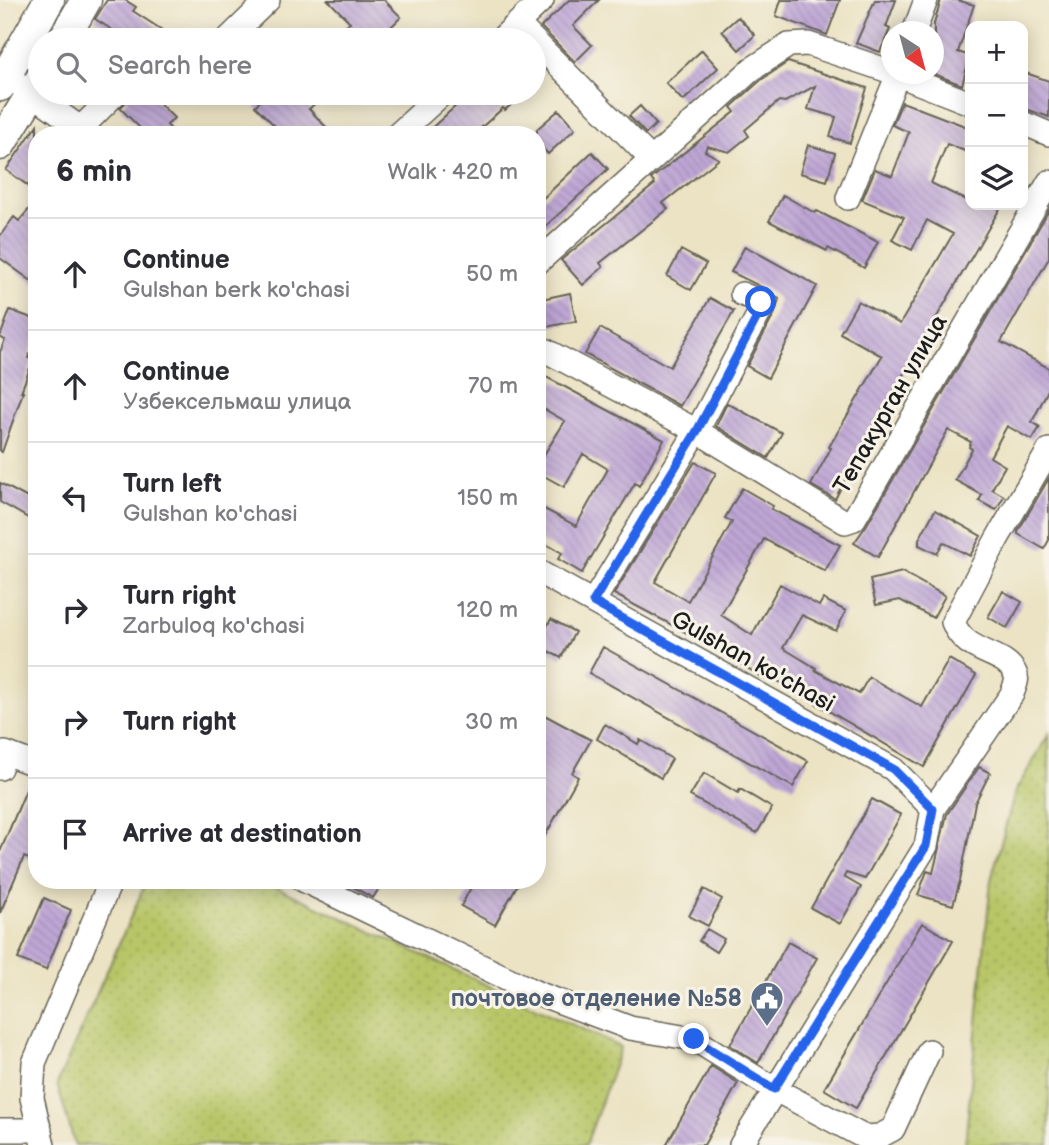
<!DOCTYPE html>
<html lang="en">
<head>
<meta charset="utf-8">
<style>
  body { margin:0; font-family:"Balsamiq Sans",sans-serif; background:#f7f7f7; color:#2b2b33 }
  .controls { position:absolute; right:21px; top:21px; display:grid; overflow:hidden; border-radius:14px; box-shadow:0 4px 18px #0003 }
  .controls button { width:63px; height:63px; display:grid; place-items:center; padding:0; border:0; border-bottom:2px solid #e1e1e2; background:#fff; color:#2b2b33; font:35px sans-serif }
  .compass { position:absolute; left:881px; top:21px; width:63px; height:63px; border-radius:50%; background:#fff; box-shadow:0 4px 18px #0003; rotate:144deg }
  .stop { position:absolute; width:21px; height:21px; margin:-16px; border:5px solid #2563eb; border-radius:50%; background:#fff }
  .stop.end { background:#2563eb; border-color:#fff; box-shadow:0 2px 7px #0008 }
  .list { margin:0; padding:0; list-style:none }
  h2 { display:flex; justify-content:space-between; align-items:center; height:91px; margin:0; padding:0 28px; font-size:30px }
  h2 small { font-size:23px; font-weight:400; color:#7c7c81 }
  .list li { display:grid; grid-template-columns:46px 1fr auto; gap:21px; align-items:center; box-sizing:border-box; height:112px; padding:0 28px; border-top:2px solid #e1e1e2 }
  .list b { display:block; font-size:26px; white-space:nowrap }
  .list p { margin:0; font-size:23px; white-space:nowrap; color:#7c7c81 }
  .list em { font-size:23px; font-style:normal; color:#7c7c81 }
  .icon { flex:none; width:38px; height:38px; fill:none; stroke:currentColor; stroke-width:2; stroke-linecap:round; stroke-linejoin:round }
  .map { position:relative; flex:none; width:1049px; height:1145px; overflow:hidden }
  .search { position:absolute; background:#fff; box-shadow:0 4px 18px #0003; left:28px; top:28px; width:518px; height:77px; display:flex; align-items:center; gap:18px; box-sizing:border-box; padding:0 24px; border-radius:38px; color:#7c7c81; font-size:26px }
  .panel { position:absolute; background:#fff; box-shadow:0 4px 18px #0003; left:28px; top:126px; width:518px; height:763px; border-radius:28px }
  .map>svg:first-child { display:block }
  .grass { fill:url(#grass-dots); stroke:#6a7142; stroke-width:2 }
  .building { fill:url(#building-back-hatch) }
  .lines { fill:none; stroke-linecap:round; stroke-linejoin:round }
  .minor-casing { stroke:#656257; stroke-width:26 }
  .major-casing { stroke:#656257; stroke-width:33 }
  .minor { stroke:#fff; stroke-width:23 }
  .major { stroke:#fff; stroke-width:30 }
  .route { stroke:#2563eb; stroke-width:9 }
  .labels { text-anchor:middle; stroke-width:6; stroke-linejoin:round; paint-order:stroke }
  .street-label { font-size:24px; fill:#1c1c1c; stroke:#f7f3e8 }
  .service-label { font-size:24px; font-weight:bold; fill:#4e5e75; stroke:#f7f3e8; text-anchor:end }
</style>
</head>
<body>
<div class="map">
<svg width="1049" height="1145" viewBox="0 0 1049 1145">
  <defs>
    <pattern id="grass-dots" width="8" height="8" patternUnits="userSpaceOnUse" patternTransform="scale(1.75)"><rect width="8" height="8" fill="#b8c668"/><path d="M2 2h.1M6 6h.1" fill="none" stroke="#9eaa5a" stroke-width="1.8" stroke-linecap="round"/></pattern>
    <pattern id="building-back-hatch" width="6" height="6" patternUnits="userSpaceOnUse" patternTransform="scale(1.75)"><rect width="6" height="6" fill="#bea6d5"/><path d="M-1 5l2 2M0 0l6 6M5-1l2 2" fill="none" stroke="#a38eb6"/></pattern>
  </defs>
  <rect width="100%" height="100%" fill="#f7f3e8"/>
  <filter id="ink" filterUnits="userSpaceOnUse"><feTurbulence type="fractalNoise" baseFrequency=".0143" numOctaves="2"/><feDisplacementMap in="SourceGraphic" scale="14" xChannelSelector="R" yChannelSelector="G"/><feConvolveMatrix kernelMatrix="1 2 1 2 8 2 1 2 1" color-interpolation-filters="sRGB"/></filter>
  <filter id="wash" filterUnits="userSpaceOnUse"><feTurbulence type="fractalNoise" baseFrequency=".00686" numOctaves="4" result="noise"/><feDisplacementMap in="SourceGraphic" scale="28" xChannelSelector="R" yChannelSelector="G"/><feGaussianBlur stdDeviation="1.57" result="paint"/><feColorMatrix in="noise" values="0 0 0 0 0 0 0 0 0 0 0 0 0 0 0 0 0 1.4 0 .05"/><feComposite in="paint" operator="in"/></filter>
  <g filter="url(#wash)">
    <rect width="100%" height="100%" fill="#ece3c4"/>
    <path class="grass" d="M1049,734V1145H965L991,880L1015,792Z
      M147,880H261L621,1047L586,1145H75L57,1084Z"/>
    <g id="blocks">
      <path class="building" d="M107,0H125L136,7L133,11L162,30L155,40H137L122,30L119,34L95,19Z
        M328,0H384L401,17L378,40H332L350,22Z
        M569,0H599L573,26L592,45L575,62L541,27Z
        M781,0H840L827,35L776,16Z
        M875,0H896L886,27L890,29L880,52L856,43Z
        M941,0H957L974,5L958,52L970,56L962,85L934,74V24Z
        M738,17L755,35L739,50L722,31Z
        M702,50L718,68L683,101L666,83Z
        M788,62L867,88L850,143L830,137L836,117L808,109L815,86L785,102L779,101L745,130L749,136L729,152L707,146L705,151L719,159L663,203L668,209L600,263L603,267L583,285L561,260L655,184L651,179L735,112L731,107L761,80Z
        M1023,72L1049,81V117L1023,108Z
        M130,93H149L174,118L167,125L176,135H147L120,108L126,102Z
        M268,93H326L309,109L327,128L320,135H284L255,106Z
        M470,93H524L505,110L503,108L473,135H424Z
        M902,102L970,128V153L947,144L931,183L970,202V205H1002L871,430L835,499L811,485L831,448L829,447L882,356L840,333L858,301L900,324L953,234L927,220L912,250L892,240L904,217L862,200L875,169L892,176L909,132L892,125Z
        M640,106L656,124L646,134L629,116Z
        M559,110L575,129L548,154L537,142V129Z
        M37,125V192L6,170Z
        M808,145L835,153L827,181L800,173Z
        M592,152L608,169L537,234V204Z
        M783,195L815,213L817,211L878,242L864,268L828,248L827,251L769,221Z
        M37,200V285L0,258V236L14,217L19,221Z
        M1049,210V258L1001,342L1049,368V388L1032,422L1040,427L1032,440L1007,426L990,457L1005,466L992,489L1004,496L996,510L979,501L982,495L955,480L972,449L969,447L971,442L948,430L878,557L854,543L866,526Z
        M745,246L817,286L768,378L747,366L775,313L779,299L766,289L731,272Z
        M681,250L706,264L691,290L667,276Z
        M570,293L576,321L541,328L537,300Z
        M710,298L734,311L680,406L585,354L600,328L670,367Z
        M10,310L37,320V335L28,358L33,360L21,392H23L2,452L0,451V352L5,340L0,337Z
        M537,372L664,440L639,486L635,483L582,573L558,559L562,553L537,539V505L576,526L608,469L583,454L564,487L537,472V466L565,421L537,405Z
        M727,403L782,433L768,458L716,426Z
        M695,462L716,473L655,582L688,601L732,522L725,518L742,488L773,506L771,509L840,545L825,571L764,539L721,615L752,635L780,584L819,606L823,599L846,611L836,631L802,615L783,648L816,668L815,670L859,694L869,677L922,707L949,659L976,675L924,767L771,677L769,681L702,641L614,594Z
        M1049,478V540L1044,549L1018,534V531Z
        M0,483L37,503V523L0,502Z
        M935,510L981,536L970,556L943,542L937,554L919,545V539Z
        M902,572L945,596L933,618L900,600L876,605L870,580Z
        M1003,591L1022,602L1007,628L988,617Z
        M551,619L575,632L561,658L537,645Z
        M603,647L808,761L793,787L589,673Z
        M537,711L591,740L572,773L578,777L537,850Z
        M605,724L638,744L640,740L672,759L661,778L597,739Z
        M979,767L990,773L975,803L960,881L953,905L918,895L927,871L933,873L947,814Z
        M704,773L738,793L740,789L772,808L757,833L690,796Z
        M31,778L37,779V862L24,857L0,913V852Z
        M872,799L901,815L865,879L846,873L844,877L861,887L840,924L811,908Z
        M340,880H384L373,898Z
        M475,880H520L495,925L461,906Z
        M704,889L722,899L708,926L689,916Z
        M44,898L71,910L46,970L18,959Z
        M922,923L953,941L856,1108L824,1089Z
        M707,929L724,939L716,952L699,941Z
        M788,942L817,958L758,1063L730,1045Z
        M711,1066L738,1083L704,1145H666Z"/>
    </g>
  </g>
  <g filter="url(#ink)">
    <use href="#blocks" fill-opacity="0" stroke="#656257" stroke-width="2"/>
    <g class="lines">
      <defs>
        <path id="minor" d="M518,24L651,159
          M914,32L926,0
          M227,40L268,0
          M500,40L542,0
          M896,74L970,103
          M6,75L90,135
          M1023,123L1049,134
          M82,127L116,93
          M397,135L443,93
          M848,198L898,74
          M537,263L752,69L789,45L808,44L892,72
          M537,346L697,431L845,522L854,519L1049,182
          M537,571L893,769L933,809
          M593,602L697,431L763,306L761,302L742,294
          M0,768L5,753L37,765
          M303,880L537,993L630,1028L694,1039L774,1089L864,1137L880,1136L893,1129L929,1051
          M0,1130H40
          M43,1145L32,1098L34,1063L111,880
          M741,1145L926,846L933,809L1012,694C1014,687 1019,680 1015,673C1004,650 965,655 953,622L997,539L1049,450"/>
        <path id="major" d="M63,40L86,0
          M0,86L49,0
          M0,145L40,80"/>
      </defs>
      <use href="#minor" class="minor-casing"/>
      <use href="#major" class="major-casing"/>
      <use href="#minor" class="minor"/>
      <use href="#major" class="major"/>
    </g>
  </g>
  <g class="lines" filter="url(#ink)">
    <path class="route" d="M694,1039L774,1089L926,846L933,809L893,769L593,602L697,431L763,306L761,302"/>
  </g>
  <defs>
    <symbol id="civic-pin" viewBox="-11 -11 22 30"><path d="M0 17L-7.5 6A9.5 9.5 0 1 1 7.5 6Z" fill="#5c6f8a" stroke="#f7f3e8"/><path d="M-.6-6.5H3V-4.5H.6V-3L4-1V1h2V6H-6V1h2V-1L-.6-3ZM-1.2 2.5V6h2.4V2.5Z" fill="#fff"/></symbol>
  </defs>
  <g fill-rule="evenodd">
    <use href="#civic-pin" x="748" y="979" width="38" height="52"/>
  </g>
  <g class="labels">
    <g class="street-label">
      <text transform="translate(890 404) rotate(-60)" y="8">Тепакурган улица</text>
      <text transform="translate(753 661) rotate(29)" y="8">Gulshan ko'chasi</text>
    </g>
    <g class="service-label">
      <text x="742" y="1006">почтовое отделение №58</text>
    </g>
  </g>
</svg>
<div class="controls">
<button>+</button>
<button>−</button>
<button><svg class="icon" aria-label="layers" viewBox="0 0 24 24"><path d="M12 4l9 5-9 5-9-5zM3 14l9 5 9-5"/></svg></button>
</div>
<svg class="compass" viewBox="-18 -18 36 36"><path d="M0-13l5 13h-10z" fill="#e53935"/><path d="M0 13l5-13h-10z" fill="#7c7c81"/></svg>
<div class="stop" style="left:761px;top:302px"></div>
<div class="stop end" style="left:694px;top:1039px"></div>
<div class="search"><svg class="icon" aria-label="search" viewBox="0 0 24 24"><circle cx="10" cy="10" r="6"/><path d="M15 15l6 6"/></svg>Search here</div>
<section class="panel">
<h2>6 min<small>Walk · 420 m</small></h2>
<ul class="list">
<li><svg class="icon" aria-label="ahead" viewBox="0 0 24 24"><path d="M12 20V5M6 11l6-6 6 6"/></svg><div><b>Continue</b><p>Gulshan berk ko'chasi</p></div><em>50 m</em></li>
<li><svg class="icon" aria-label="ahead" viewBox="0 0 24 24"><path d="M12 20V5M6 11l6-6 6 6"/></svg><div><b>Continue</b><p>Узбексельмаш улица</p></div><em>70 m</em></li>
<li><svg class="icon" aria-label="left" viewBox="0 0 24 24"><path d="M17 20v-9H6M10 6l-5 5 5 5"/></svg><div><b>Turn left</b><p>Gulshan ko'chasi</p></div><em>150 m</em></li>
<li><svg class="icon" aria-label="right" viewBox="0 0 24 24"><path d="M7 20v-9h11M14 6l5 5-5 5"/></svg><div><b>Turn right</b><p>Zarbuloq ko'chasi</p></div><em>120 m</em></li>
<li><svg class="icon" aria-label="right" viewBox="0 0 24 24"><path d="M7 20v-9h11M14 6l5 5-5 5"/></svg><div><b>Turn right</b></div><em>30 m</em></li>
<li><svg class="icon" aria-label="arrive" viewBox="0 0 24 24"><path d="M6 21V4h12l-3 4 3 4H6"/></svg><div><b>Arrive at destination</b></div></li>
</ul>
</section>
</div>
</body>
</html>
